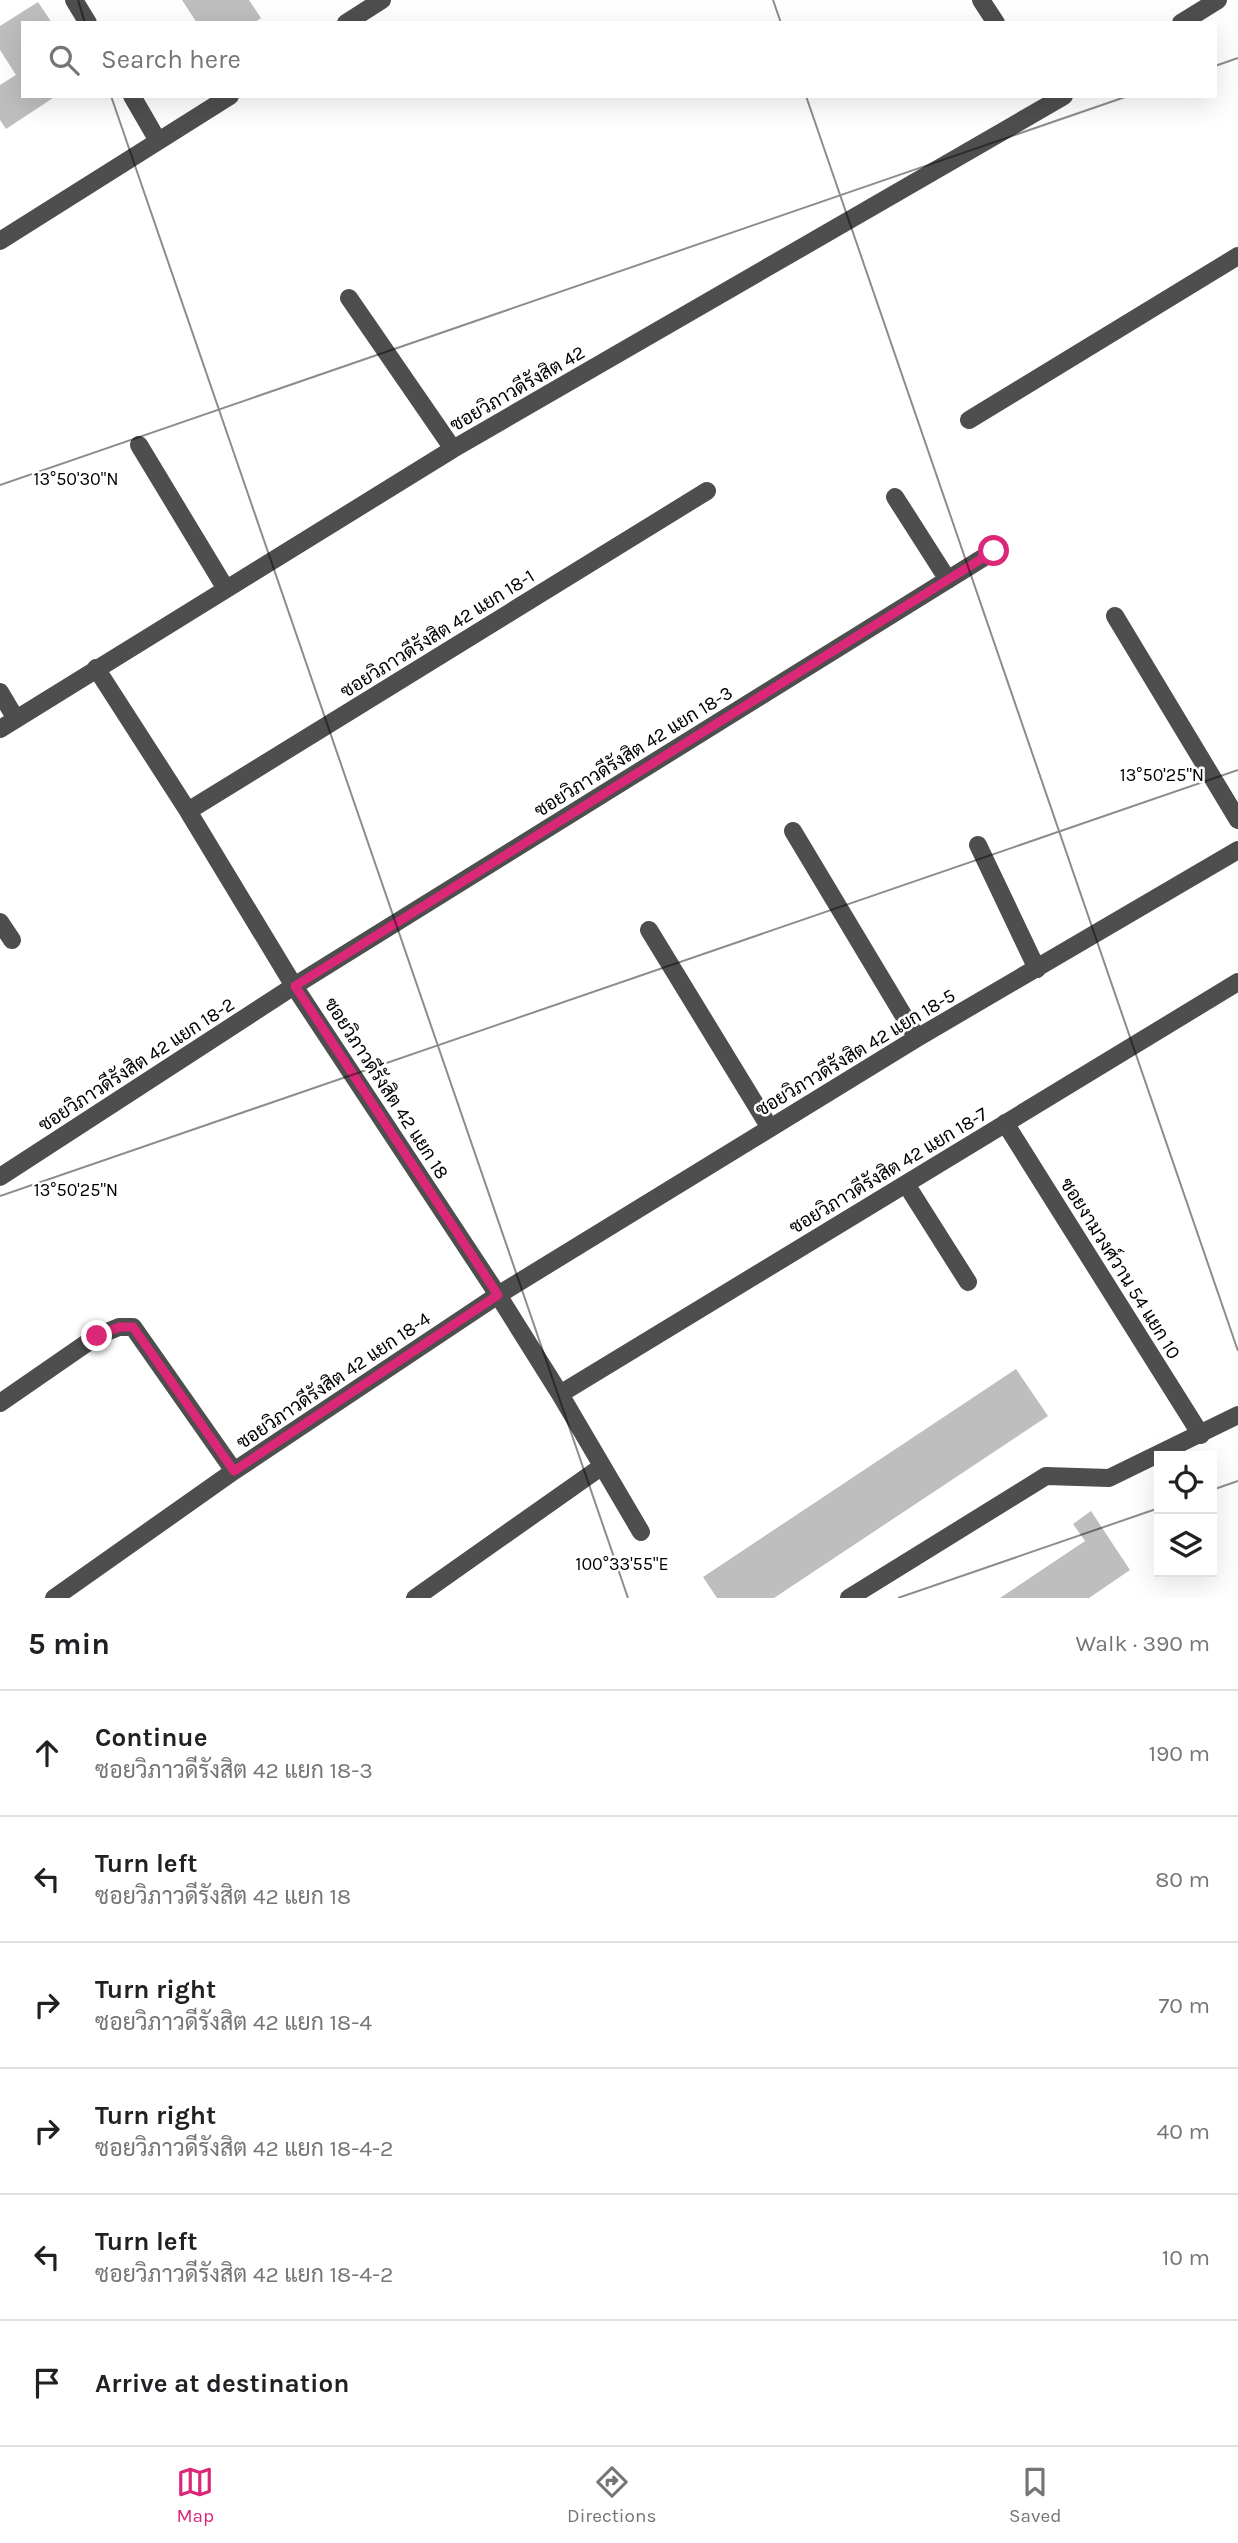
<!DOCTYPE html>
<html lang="en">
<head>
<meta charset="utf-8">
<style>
  body { margin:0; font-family:Karla,Sarabun,sans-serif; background:#f2f2f2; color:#202124 }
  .controls { position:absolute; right:21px; bottom:21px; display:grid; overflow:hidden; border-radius:0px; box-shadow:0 7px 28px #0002 }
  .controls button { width:63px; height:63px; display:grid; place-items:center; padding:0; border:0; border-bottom:2px solid #e0e0e0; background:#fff; color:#202124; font:35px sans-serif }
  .stop { position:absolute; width:21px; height:21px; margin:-16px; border:5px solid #db2777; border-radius:50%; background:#fff }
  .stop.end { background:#db2777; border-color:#fff; box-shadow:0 2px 7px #0008 }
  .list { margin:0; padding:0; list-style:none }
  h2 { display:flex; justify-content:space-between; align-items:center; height:91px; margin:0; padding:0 28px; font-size:30px }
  h2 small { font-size:23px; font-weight:400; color:#757577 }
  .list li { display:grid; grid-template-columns:46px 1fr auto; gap:21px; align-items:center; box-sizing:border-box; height:126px; padding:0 28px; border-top:2px solid #e0e0e0 }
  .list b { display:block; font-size:26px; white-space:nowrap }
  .list p { margin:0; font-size:23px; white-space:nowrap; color:#757577 }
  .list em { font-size:23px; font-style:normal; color:#757577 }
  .icon { flex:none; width:38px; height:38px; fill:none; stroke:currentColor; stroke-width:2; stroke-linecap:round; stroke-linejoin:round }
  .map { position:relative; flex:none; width:1238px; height:1598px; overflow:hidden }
  .search { position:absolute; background:#fff; box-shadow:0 7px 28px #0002; left:21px; right:21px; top:21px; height:77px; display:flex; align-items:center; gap:18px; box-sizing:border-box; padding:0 24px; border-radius:0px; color:#757577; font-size:26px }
  .sheet { height:847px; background:#fff }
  nav { display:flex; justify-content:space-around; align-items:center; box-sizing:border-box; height:98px; border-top:2px solid #e0e0e0; background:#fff; font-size:19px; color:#757577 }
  nav a { display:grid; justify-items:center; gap:4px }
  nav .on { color:#db2777 }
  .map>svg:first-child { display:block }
  .building { fill:#bebebe }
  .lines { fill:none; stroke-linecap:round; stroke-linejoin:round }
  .minor { stroke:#4e4e4e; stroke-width:18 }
  .route { stroke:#db2777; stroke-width:9 }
  .ticks { fill:none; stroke:#000; stroke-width:2; stroke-opacity:0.45 }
  .labels { text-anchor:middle; stroke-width:5; stroke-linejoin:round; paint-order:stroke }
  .street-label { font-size:19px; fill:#000; stroke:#fff }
  .ticks-label { font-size:18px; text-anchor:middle; fill:#000; stroke:#fff; stroke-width:5; stroke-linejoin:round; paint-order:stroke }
</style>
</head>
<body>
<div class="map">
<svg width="1238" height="1598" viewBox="0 0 1238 1598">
  <rect width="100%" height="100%" fill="#fff"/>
  <path class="building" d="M182,0H249L261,18L254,23H197Z
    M38,2L52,23H23V96H56L6,129L0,120V85L16,75L0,50V26Z
    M1016,1369L1048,1416L774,1598H717L703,1577Z
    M1091,1511L1130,1570L1089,1598H1000L1085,1541L1073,1524Z"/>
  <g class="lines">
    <path class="minor" d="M74,0L88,23
      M981,0L996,23
      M346,23L382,0
      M1181,23L1218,0
      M132,96L158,141
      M0,241L230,96
      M349,298L453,449
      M969,420L1238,256
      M139,445L226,589
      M895,497L948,580
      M1115,616L1238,820
      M96,668L188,811L294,986L498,1295L560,1394L641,1532
      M0,692L16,719
      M0,729L453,449L1064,96
      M188,811L707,491
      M793,831L917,1038
      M978,845L1037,969
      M0,922L12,940
      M649,930L770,1128
      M1005,1123L1201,1435
      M0,1177L294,986L994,551
      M906,1184L968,1282
      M560,1394L1238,982
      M0,1403L97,1336L119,1327H133L234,1471
      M54,1598L234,1471L498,1295L917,1038L1238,850
      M415,1598L601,1467
      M849,1598L1046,1476L1109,1478L1238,1415"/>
  </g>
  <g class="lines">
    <path class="route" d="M97,1336L119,1327H133L234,1471L498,1295L295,986L994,551"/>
  </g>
  <path class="ticks" d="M78,0L85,23M773,0L781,23M1215,66L1238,58M111,96L628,1598M806,96L1238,1351M0,485L1128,96M0,1196L1238,770M1212,1490L1238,1481M898,1598L1159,1508"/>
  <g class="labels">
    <g class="street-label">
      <text transform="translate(517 388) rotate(-30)" y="7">ซอยวิภาวดีรังสิต 42</text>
      <text transform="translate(437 633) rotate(-32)" y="7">ซอยวิภาวดีรังสิต 42 แยก 18-1</text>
      <text transform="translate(633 751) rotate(-32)" y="7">ซอยวิภาวดีรังสิต 42 แยก 18-3</text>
      <text transform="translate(855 1052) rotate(-31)" y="7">ซอยวิภาวดีรังสิต 42 แยก 18-5</text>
      <text transform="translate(136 1064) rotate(-33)" y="7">ซอยวิภาวดีรังสิต 42 แยก 18-2</text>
      <text transform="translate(387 1088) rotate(57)" y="7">ซอยวิภาวดีรังสิต 42 แยก 18</text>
      <text transform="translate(888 1170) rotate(-31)" y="7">ซอยวิภาวดีรังสิต 42 แยก 18-7</text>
      <text transform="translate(1121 1268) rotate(58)" y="7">ซอยงามวงศ์วาน 54 แยก 10</text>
      <text transform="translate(333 1380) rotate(-34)" y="7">ซอยวิภาวดีรังสิต 42 แยก 18-4</text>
    </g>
  </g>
  <g class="ticks-label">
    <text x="76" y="485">13°50'30"N</text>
    <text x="1162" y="781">13°50'25"N</text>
    <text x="76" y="1196">13°50'25"N</text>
    <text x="622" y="1570">100°33'55"E</text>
  </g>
</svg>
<div class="controls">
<button><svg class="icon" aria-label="locate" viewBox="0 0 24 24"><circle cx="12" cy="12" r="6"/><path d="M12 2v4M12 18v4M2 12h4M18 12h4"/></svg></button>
<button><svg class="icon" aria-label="layers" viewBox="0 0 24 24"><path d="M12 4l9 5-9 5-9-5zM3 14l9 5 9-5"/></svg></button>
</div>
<div class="stop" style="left:994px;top:551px"></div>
<div class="stop end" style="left:97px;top:1336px"></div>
<div class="search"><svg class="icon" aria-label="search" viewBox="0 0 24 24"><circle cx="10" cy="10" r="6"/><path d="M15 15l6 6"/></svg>Search here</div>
</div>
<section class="sheet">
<h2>5 min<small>Walk · 390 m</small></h2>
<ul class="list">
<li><svg class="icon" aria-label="ahead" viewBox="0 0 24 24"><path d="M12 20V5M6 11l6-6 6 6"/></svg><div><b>Continue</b><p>ซอยวิภาวดีรังสิต 42 แยก 18-3</p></div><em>190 m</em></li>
<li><svg class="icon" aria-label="left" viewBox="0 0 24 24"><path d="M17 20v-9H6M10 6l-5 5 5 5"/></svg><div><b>Turn left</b><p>ซอยวิภาวดีรังสิต 42 แยก 18</p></div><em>80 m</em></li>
<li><svg class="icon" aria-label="right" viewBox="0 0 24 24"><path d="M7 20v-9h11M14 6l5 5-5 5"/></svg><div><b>Turn right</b><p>ซอยวิภาวดีรังสิต 42 แยก 18-4</p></div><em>70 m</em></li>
<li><svg class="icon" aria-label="right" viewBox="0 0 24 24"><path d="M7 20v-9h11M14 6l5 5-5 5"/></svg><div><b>Turn right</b><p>ซอยวิภาวดีรังสิต 42 แยก 18-4-2</p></div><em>40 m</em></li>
<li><svg class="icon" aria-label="left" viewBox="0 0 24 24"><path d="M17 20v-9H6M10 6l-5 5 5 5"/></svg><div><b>Turn left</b><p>ซอยวิภาวดีรังสิต 42 แยก 18-4-2</p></div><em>10 m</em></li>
<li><svg class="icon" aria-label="arrive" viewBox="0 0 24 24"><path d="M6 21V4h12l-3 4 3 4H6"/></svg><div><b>Arrive at destination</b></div></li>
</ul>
</section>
<nav>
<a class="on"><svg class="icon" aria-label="map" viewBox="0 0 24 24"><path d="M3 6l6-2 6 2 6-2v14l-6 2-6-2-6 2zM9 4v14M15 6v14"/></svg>Map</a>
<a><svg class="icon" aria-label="directions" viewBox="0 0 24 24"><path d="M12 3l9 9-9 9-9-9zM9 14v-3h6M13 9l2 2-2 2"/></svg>Directions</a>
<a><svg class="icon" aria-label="saved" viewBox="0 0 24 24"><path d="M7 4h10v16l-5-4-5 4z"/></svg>Saved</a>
</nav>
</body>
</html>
